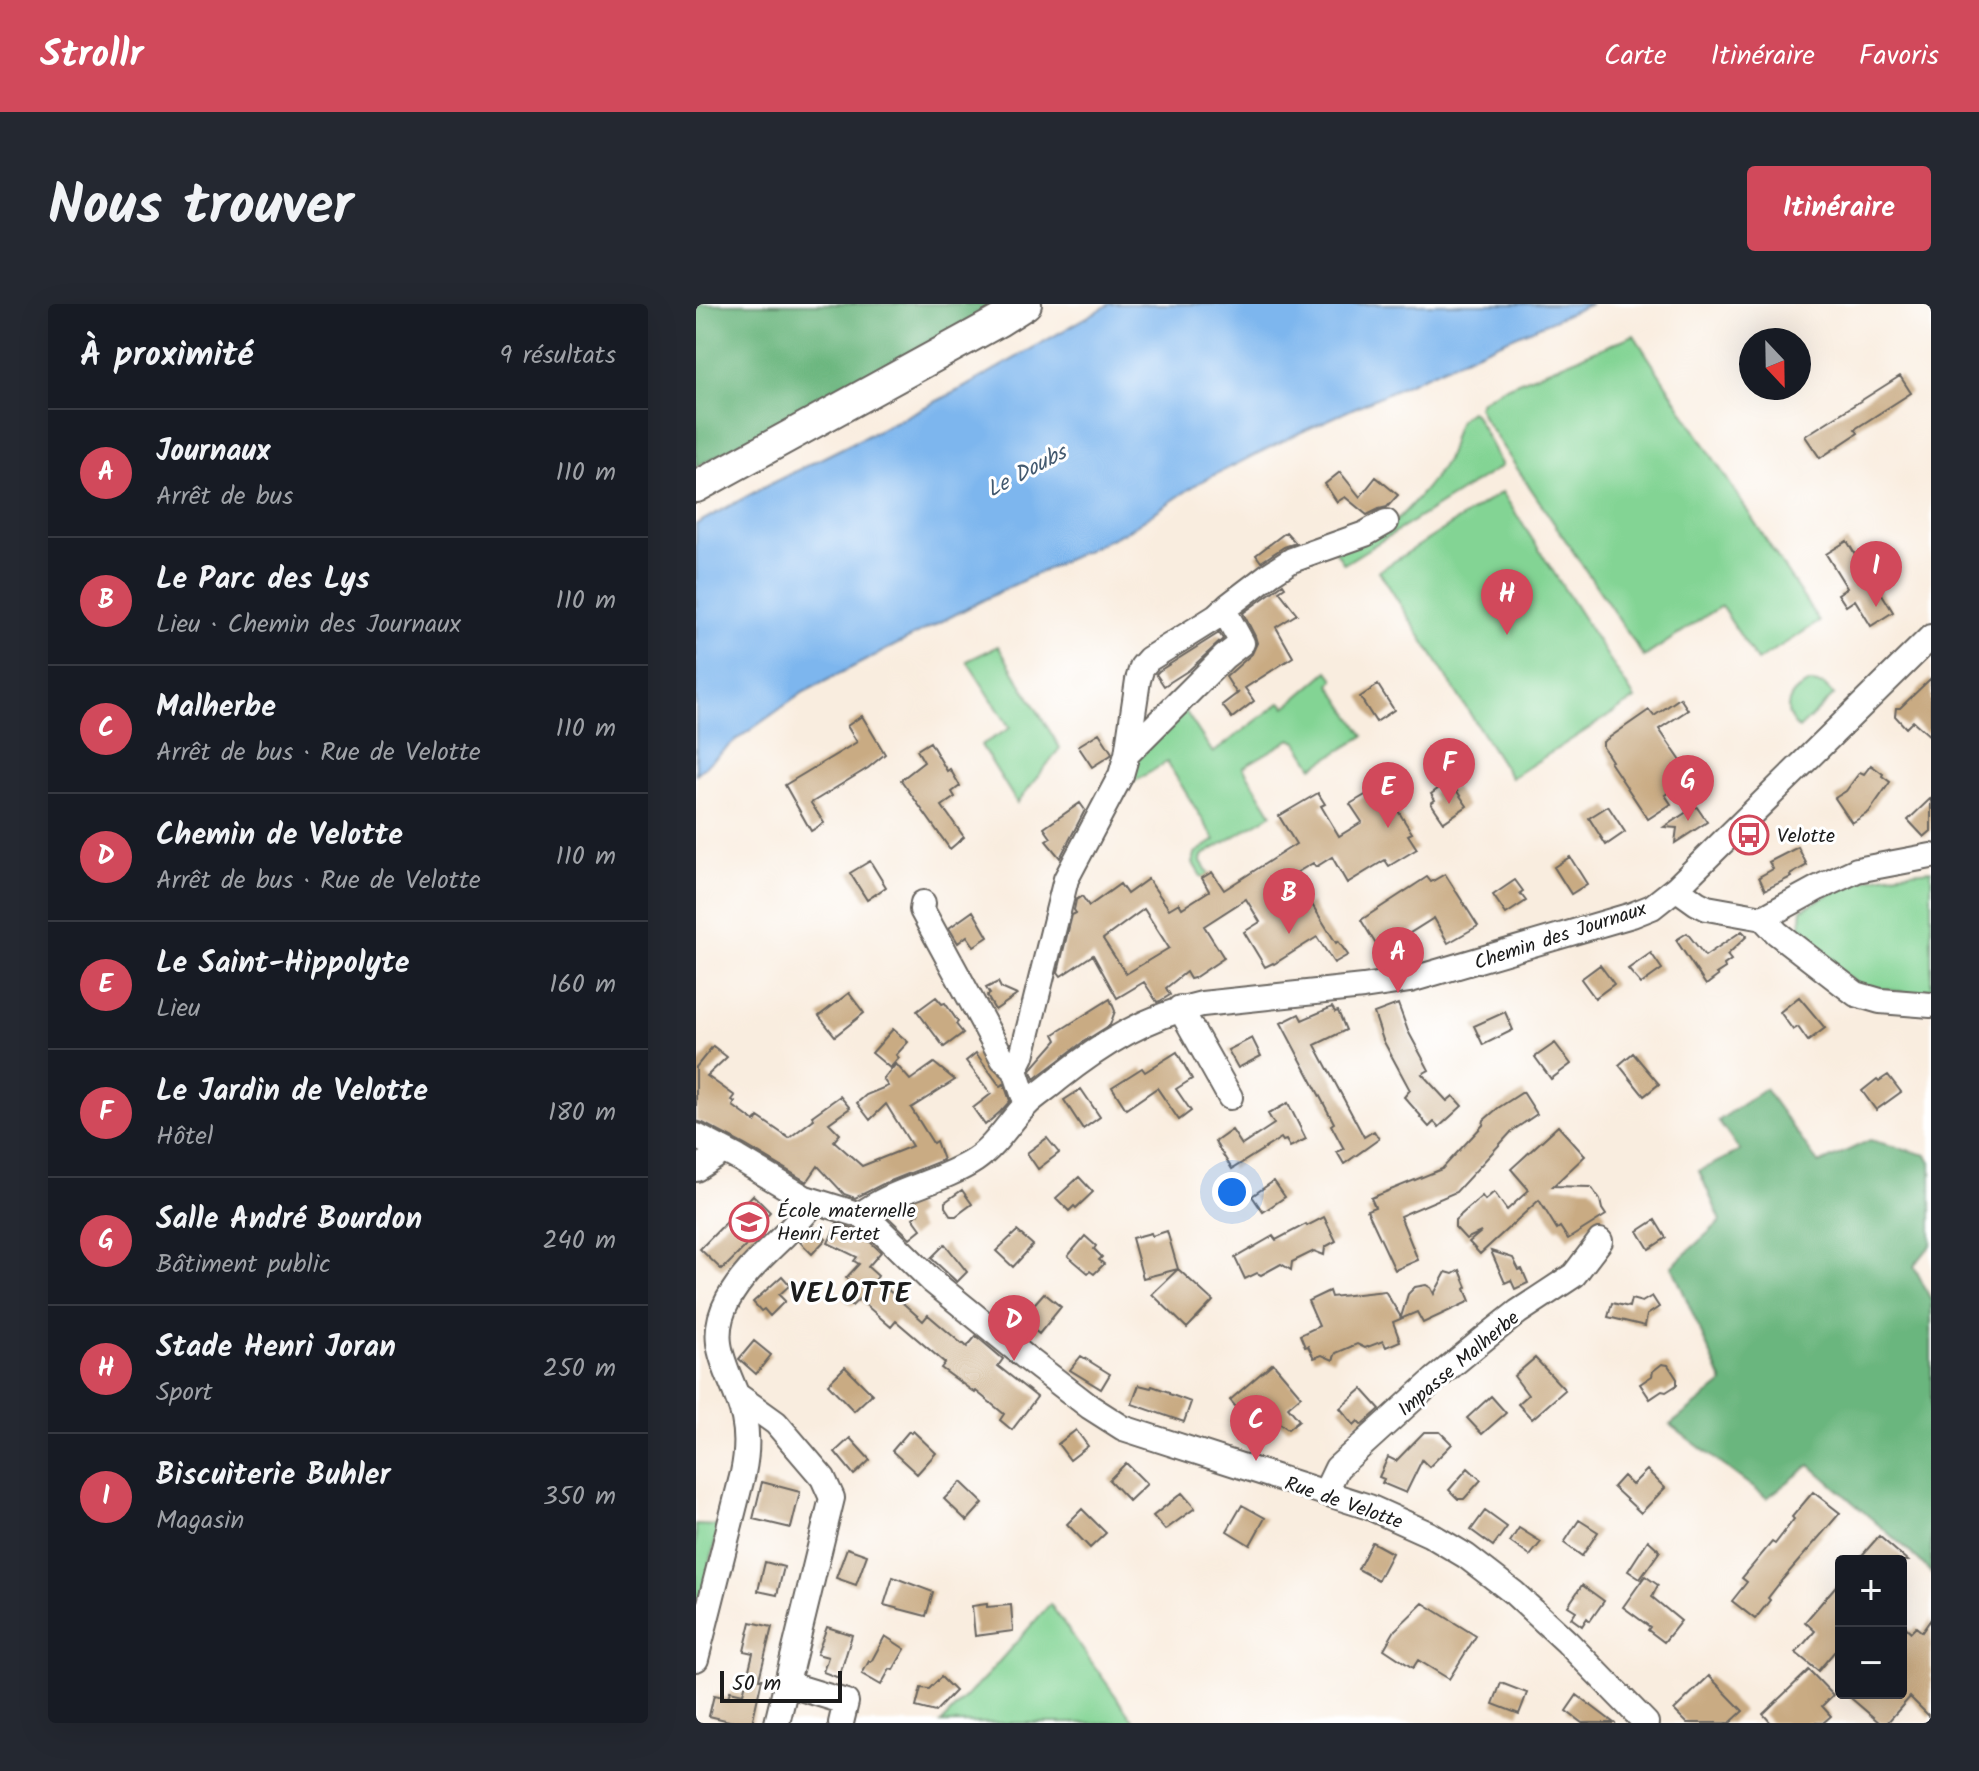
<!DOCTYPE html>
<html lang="fr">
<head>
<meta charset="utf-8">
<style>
  body { margin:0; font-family:Kalam,sans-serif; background:#242831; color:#f1f3f6 }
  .controls { position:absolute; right:24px; bottom:24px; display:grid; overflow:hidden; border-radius:8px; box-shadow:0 8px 32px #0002 }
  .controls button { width:72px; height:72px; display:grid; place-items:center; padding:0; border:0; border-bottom:2px solid #363941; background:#171b24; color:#f1f3f6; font:40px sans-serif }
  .compass { position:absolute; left:1043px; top:24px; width:72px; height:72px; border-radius:50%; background:#171b24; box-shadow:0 8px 32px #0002; rotate:158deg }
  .scale { position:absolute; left:24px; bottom:20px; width:122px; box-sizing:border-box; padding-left:8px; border:4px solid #1c1c1c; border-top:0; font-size:22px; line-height:28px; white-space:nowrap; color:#1c1c1c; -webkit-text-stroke:6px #fff; paint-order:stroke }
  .you { position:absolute; left:536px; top:888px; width:28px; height:28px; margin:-20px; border:6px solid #fff; border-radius:50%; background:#1a73e8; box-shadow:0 0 0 12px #1a73e833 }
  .badge { display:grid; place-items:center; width:52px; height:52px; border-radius:50%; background:#d1495b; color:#fff; font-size:26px; font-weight:700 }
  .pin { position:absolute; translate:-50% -66px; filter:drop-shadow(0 2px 4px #0008) }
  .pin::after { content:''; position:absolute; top:42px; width:28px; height:24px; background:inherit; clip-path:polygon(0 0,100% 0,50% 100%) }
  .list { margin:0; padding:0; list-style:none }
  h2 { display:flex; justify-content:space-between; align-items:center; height:104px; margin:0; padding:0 32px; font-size:34px }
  h2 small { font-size:26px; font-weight:400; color:#9ea1a6 }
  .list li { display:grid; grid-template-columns:52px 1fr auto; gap:24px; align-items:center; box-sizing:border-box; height:128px; padding:0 32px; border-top:2px solid #363941 }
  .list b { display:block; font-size:30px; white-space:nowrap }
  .list p { margin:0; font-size:26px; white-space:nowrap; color:#9ea1a6 }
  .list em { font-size:26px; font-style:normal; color:#9ea1a6 }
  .map { position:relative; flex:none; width:1235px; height:1419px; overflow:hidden; border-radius:8px }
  header { display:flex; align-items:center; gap:48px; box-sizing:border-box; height:112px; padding:0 40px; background:#d1495b; color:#fff }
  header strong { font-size:38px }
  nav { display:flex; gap:44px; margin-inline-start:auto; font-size:28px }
  .intro { display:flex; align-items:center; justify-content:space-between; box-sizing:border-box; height:192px; padding:0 48px }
  h1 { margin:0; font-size:56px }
  .button { padding:20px 36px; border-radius:8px; background:#d1495b; color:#fff; font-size:28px; font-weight:700 }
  main { display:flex; gap:48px; padding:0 48px }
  aside { flex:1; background:#171b24; border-radius:8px; box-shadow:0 8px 32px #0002 }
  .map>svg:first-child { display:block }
  .green { fill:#83d494; stroke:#507858; stroke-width:2 }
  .forest { fill:#6ab67e; stroke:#43694d; stroke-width:2 }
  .water { fill:#7db6ee; stroke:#4c6985; stroke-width:2 }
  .building { fill:#c9ab83; fill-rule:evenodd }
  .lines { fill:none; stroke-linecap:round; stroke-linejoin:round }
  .minor-casing { stroke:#696560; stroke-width:28 }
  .major-casing { stroke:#696560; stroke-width:34 }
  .minor { stroke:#fff; stroke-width:24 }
  .major { stroke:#fff; stroke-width:30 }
  .labels { text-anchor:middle; stroke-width:6; stroke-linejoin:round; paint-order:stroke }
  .poi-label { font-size:20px; fill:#1c1c1c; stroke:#fff; text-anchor:start }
  .street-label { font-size:20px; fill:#1c1c1c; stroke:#fff }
  .water-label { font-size:22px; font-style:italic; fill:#435a70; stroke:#fff }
  .district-label { font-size:28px; font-weight:bold; letter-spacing:2px; fill:#1c1c1c; stroke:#fff }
</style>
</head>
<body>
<header>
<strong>Strollr</strong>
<nav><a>Carte</a><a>Itinéraire</a><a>Favoris</a></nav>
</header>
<div class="intro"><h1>Nous trouver</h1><a class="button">Itinéraire</a></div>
<main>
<aside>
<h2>À proximité<small>9 résultats</small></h2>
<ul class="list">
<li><span class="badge">A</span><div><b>Journaux</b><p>Arrêt de bus</p></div><em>110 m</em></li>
<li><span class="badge">B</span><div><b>Le Parc des Lys</b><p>Lieu · Chemin des Journaux</p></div><em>110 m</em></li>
<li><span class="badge">C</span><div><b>Malherbe</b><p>Arrêt de bus · Rue de Velotte</p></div><em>110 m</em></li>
<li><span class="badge">D</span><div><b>Chemin de Velotte</b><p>Arrêt de bus · Rue de Velotte</p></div><em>110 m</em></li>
<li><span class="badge">E</span><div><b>Le Saint-Hippolyte</b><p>Lieu</p></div><em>160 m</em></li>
<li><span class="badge">F</span><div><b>Le Jardin de Velotte</b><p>Hôtel</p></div><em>180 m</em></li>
<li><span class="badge">G</span><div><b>Salle André Bourdon</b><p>Bâtiment public</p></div><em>240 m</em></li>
<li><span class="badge">H</span><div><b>Stade Henri Joran</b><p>Sport</p></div><em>250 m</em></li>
<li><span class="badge">I</span><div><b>Biscuiterie Buhler</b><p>Magasin</p></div><em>350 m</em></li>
</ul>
</aside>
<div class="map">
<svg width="1235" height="1419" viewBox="0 0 1235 1419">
  <rect width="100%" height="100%" fill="#fff"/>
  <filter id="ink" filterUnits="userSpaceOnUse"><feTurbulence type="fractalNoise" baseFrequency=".0125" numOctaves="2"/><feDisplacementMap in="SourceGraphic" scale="16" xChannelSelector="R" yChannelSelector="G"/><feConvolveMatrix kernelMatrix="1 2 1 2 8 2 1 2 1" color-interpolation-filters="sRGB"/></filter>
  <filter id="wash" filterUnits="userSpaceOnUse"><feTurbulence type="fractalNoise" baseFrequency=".006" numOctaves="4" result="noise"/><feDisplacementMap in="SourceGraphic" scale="32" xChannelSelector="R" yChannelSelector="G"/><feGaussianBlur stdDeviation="1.8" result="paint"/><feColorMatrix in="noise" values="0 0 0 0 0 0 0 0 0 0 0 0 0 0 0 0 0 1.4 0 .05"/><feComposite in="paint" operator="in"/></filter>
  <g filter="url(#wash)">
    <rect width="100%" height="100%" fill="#f9eddf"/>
    <path class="green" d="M938,31L1123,318L1061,357L1025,302L948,353L788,115L782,102L785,97L805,85Z
      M774,107L778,109L806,162L648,260L638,245C652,240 674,236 686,228C704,216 744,171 752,151C758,135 757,117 774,107Z
      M806,188L939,395L815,474L683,267Z
      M302,342L364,444L321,499L285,441L314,424L271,357Z
      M632,367L638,375L634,381L668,432L617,463L601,438L595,435L547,463L576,510L506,552L505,557L513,570L506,574L497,559L499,549L519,536L471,458L436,479L432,473L442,451L488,405L517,449L585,398L590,403Z
      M1115,379L1128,381L1138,391L1103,425C1083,407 1092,387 1115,379Z
      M1235,566V692L1165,682L1103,639L1106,605L1159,577L1203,569Z
      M0,1221L23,1222L0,1320Z
      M354,1300L439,1419H245L293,1369Z"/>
    <path class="forest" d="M0,0H304L0,163Z
      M1069,785L1123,860L1174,836L1231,851L1235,859V941L1218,962L1235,996V1269L1224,1257L1114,1161L1071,1194L974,1121L1027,1079L976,962L1025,917L1003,867L1044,847L1022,817Z"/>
    <path class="water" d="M414,0H895L777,50L601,130L504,178L431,227L305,287L108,388L43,434L0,470V220L72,181L263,86Z"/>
    <g id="blocks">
      <path class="building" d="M1204,72L1215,89L1159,125L1162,129L1124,154L1109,132Z
        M644,168L664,193L680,173L702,191L691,203L683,205L671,211L649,193L641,198L629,180Z
        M590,228L600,239L588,243L565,258L560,251Z
        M1151,237L1179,283L1181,282L1197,308L1175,322L1159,296L1150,302L1142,290L1151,284L1130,250Z
        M587,280L589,283L583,287L601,310L580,323L597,353L549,384L558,397L536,414L526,401L543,388L541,390L530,373L556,350L561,339L559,332L547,309Z
        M523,329L527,335L493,366L468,382L460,370L463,367Z
        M1235,374V433L1217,417L1210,424L1199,412L1200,404H1204Z
        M682,381L698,406L680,418L664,393Z
        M984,394L992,406L963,425L996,473L969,491L975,500L952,515L914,458L916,457L907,443V438L953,406L958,412Z
        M166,412L189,450L172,464L115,499L128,519L115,527L89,481L161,438L151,422Z
        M403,429L416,449L415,451L396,463L382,442Z
        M234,438L251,467L254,465L264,482L256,488L259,493L246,502L268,533L254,545L205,476L228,458L221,446Z
        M1175,461L1187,470L1186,472L1194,478L1173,508L1156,519L1139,494L1150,487L1164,468L1168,470Z
        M750,479L754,486L758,483L771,502L748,518L735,499L739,496L735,490Z
        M622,489L629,500L625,502L643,532L666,518L654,500L671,490L676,498L688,490L696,504L699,502L716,529L712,531L721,545L693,562L689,556L651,579L636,553L620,563L617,559L593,573L611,602L615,599L640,639L642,637L652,651L638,659L621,633L578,660L577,659L569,663L548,628L564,618L550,595L508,622L528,654L498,674L494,675L490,668L470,684L474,691L464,697L461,698L448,678L421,694L397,651L365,672L362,668L376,611L380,609L378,606L380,596L386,592L393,602L424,580L431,590L452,575L473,605L483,599L486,604L513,587L506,574L516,568L528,586L600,540L583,512ZM448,605L473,644L430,670L407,635Z
        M1235,494V527L1228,533L1212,516Z
        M384,499L389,506L364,554L350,537L355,534L348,524Z
        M912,502L929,528L910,541L893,514Z
        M1000,502L1011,518L979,539L981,524L968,523Z
        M1102,543L1111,561L1094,571L1095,573L1069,586L1063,573L1077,565L1073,558Z
        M874,553L891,580L875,590L858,563Z
        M174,557L190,583L171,596L154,569Z
        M749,570L782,622L752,639L738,614L698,639L695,634L681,642L665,616L731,573L735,578Z
        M819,576L827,587L824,589L830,597L810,610L797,591Z
        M277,607L292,633L278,642L271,632L262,639L253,624Z
        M1046,627L1051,632L1031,651L1035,656L1028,661L1029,664L1020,670L1022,672L1010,681L980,636L991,629L1009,652Z
        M955,649L966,665L945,680L932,665Z
        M904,661L918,680L899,694L885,675Z
        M302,678L305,684L321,691L299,706L291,692L294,690L290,684Z
        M153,689L168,709L139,732L123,712Z
        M240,693L246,700L249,699L262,718L260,720L267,729L248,743L221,707Z
        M1103,693L1129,724L1112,737L1102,723L1097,726L1084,708Z
        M414,695L419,707L414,721L387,738L338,775L335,767L338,762L361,736L358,730Z
        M702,700L712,727L733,766L726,770L751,797L757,792L766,802L743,823L738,818L733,823L724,813L725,812L708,793L714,786L687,736L678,709Z
        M636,703L639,708L642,707L650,726L619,741L668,833L678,827L683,835L648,860L641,848L648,845L635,821L638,819L585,719L603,710L606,716Z
        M809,708L817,726L787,741L778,722Z
        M197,725L212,738L200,751L203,754L194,764L176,749Z
        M556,734L565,752L542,764L532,746Z
        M859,739L875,760L855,775L839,753Z
        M17,742L31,753L11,772L39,792L36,796L39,798L37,802L59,818L62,813L93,834L118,815L116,812L144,792L154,804L133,819L144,830L138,837L166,862L216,842L190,800L174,816L161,799L170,791L192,782L187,775L200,760L214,776L238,759L259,776L215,804L237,839L240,837L247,856L187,880L159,894L148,890L122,862L111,878L49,841L7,819L0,817V763Z
        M481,748L496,775L480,785L495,807L483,816L461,784L430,805L416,783L446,764L449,768Z
        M280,749L304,782L308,780L314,797L304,808L289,821L277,804L295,790L270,757Z
        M937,749L963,780L948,792L923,761Z
        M1192,771L1205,788L1180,806L1166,787L1181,775L1183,777Z
        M385,785L404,813L387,825L368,796Z
        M827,788L841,810L816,827L760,888L704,912L722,956L699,966L671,906L679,903L675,894L746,865L787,821L788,816L802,804Z
        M592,799L610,835L594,843L590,836L587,837L585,834L536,865L519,838L536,826L546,841L578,820L572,810Z
        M862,822L889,852L857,882L895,883L904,896L906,905L910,911L872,935L864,923L861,925L843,896L784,950L773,938L785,928L770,935L759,923V916L786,892L789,896L798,888L811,906L833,886L815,865Z
        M351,834L363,849L342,865L331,849Z
        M383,873L397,888L380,904L378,902L373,907L360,894Z
        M578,877L589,893L567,908L556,892Z
        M266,886L276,900L260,912H255L249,903V898Z
        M57,891L74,908L60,922L65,927L26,966L4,945Z
        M216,900L223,909L217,914L225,925L214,934L191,912Z
        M628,913L640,937L629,943L628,951L618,947L596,958L595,966L585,960L565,971L561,969L549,975L539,954L577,932L580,936L610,920L611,922Z
        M959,916L970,934L953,945L942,927Z
        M141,919L157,925L171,935L185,948L172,963L182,972L180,975L227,1017L232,1011L266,1040L267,1039L271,1043L280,1032L307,1055L302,1062L341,1093L316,1126L304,1116L308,1110L280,1087L279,1089L245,1064L249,1059L200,1017L195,1023L163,995L156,1002L147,994L158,981L150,974L163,960L158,957L161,953L132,939Z
        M117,923L130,935L116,950L103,937Z
        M321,927L337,941L317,963L300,947Z
        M471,927L482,965L447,974L436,934L455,929L456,932Z
        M389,932L400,942L398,945L406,953L403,956L408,960L398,970L394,967L392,969L372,952Z
        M249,940L271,968L261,978L235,954Z
        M795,947L817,954L823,966L826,965L832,979L819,985L815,976L809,979Z
        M482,965L517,997L491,1024L456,990Z
        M764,966L771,983L769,985L774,997L727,1019L721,1008L697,1018L704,1037L690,1043L687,1037L669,1044L661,1040L640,1049L637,1056L626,1051L618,1054L612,1042L609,1043L604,1031L623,1022L612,997L633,987L635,993L689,987L705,1013L712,990L719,983L730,981L735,984L738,990L750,968L757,970Z
        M86,972L94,981L83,991L89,997L74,1012L68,1005L65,1007L57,998Z
        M348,989L365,1003L343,1030L325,1015Z
        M956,992L963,1003L951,1011L949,1022L912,1013L916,999L933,1003L935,995L946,998Z
        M58,1037L75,1051L60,1070L43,1055Z
        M385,1052L414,1070L405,1085L374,1066Z
        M839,1054L869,1086L836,1115L822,1100L832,1091L818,1072Z
        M577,1059L605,1092L592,1103L603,1116L592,1125L579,1116L577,1119L576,1117L562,1129L534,1096Z
        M966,1060L972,1061L981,1075V1081L970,1088L966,1087L954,1095L944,1080L956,1072L957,1067Z
        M149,1063L176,1090L158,1107L132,1080Z
        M443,1081L455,1084L456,1082L473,1088V1090L495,1098L488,1118L436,1100Z
        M666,1085L684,1105L666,1121L662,1117L658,1121L644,1104Z
        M795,1092L810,1109L786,1130L771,1114Z
        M380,1126L392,1142L374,1156L362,1140Z
        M213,1127L215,1129L217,1127L240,1149L221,1170L196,1147Z
        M728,1128H744L756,1140L733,1163L726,1156L710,1189L686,1179L688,1175L683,1173L692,1153L700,1157Z
        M154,1134L174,1156L158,1171L139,1148Z
        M430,1159L451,1180L433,1197L413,1176Z
        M772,1164L785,1176L768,1195H762L753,1186Z
        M951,1166L969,1184L945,1209L917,1183L927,1172L936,1181Z
        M66,1178L104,1188L95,1224L57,1215Z
        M265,1178L287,1199L271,1217L248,1195Z
        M1117,1188L1144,1209L1086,1276L1072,1294L1074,1296L1059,1315L1036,1297L1051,1278L1046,1274L1076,1238L1079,1240L1098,1215L1096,1213Z
        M486,1189L499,1204L469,1226L457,1212Z
        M546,1201L569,1214L554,1241L531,1227Z
        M386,1205L410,1229L394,1244L371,1220Z
        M789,1207L811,1223L797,1242L775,1226Z
        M883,1216L902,1228L886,1252L868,1239Z
        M823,1224L845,1238L834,1252L814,1238Z
        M1183,1232L1212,1257H1161Z
        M952,1236L964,1247L944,1275L932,1267Z
        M676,1238L696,1249L682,1276L662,1265Z
        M151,1244L171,1251L160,1281L140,1274Z
        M69,1258L88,1263L81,1291L62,1287Z
        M949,1272L962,1281L956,1293L985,1317L968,1338L952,1326L954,1323L927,1303Z
        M197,1273L237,1288L230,1312L188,1301Z
        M1145,1276V1340L1122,1367L1100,1349L1119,1327L1109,1318Z
        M886,1281L908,1297L894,1317L891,1314L886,1322L875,1314L880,1307L872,1302Z
        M727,1299L780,1332L753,1375L722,1356L717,1364L688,1345L699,1326Z
        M291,1300V1303L315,1301L317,1327L279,1332L276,1302Z
        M1235,1315V1414L1214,1393L1191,1419H1184L1149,1389H1205V1319L1215,1328L1220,1323L1226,1328Z
        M55,1318L76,1323L63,1375H66L56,1419H42L13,1412L18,1391L32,1394L34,1387L47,1390L57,1349L48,1347Z
        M131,1323L156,1331L143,1374L127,1368L132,1353L121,1350Z
        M189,1332L209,1345L197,1366L194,1365L185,1381L166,1370L173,1357L175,1358Z
        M1113,1366L1137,1391L1126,1402L1135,1412L1127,1419H1075L1067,1410Z
        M1013,1372L1047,1407L1034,1419H991L978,1406Z
        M245,1373L259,1387L239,1408L220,1403L225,1384L233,1385Z
        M805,1379L831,1389L823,1410L797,1400Z
        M881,1391L918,1419H886L870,1407Z"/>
    </g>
  </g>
  <g filter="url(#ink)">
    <use href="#blocks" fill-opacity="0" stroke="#696560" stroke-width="2"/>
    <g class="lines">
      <defs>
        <path id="minor" d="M431,450L528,353L546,339L528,306
          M980,584L1001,599L1011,604L1067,614L1122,584L1161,566L1235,552
          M227,599L226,606L307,755L319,766
          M1067,614L1081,629L1160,690L1184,697L1235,701
          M484,704L534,793
          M333,798L327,790L319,766L326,752L370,575L425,471L431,450L442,376L446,363L453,355L520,313L532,302L574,270L596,256L669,230L690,218
          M0,832L42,854L109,894L164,911L181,923L236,977L328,1052L394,1103L427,1124L673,1203L733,1230L770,1252L818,1289L871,1338L950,1419
          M0,865L28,847
          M164,911C198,885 244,879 279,856C301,841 314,816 333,798C342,790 353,783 362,775C406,740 451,712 506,700L667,683L714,676L936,611L956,603L980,584L1235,333
          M41,1091L80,1119L127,1174L136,1194L81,1419
          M629,1189L641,1164L738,1076L789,1034L822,1008L878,971L904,937
          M0,1355L47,1169C51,1150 52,1133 48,1114C38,1071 7,1042 32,996C53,957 93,933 118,898
          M91,1380L150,1398L145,1419"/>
        <path id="major" d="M0,183L303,17L330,0"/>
      </defs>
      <use href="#minor" class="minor-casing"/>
      <use href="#major" class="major-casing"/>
      <use href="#minor" class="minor"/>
      <use href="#major" class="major"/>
    </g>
  </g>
  <defs>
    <symbol id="bus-ring" viewBox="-11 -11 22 22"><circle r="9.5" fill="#fff" stroke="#d1495b" stroke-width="1.5"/><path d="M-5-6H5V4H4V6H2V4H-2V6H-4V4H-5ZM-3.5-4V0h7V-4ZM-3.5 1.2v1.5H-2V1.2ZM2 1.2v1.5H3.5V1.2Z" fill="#d1495b"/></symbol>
    <symbol id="school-ring" viewBox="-11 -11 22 22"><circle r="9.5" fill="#fff" stroke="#d1495b" stroke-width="1.5"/><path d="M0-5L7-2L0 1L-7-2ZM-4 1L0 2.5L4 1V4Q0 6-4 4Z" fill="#d1495b"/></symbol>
  </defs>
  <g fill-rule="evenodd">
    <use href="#bus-ring" x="1031" y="509" width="44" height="44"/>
    <use href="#school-ring" x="31" y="896" width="44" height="44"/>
  </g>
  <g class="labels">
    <g class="poi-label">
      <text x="1081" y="538">Velotte</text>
      <text x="81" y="913">École maternelle<tspan x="81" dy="23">Henri Fertet</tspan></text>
    </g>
    <g class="street-label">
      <text transform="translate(864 631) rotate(-18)" y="7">Chemin des Journaux</text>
      <text transform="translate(762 1059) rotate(-40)" y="7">Impasse Malherbe</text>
      <text transform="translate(648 1198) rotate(19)" y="7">Rue de Velotte</text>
    </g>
    <g class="water-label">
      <text transform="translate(330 166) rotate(-28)" y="8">Le Doubs</text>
    </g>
    <g class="district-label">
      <text x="155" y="998">VELOTTE</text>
    </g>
  </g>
</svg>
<div class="controls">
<button>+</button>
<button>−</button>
</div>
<svg class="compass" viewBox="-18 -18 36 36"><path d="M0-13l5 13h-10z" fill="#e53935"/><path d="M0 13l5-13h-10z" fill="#9ea1a6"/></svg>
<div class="scale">50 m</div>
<div class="you"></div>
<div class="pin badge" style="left:702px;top:689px">A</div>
<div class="pin badge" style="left:593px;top:630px">B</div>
<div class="pin badge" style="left:560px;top:1157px">C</div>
<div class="pin badge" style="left:318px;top:1057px">D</div>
<div class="pin badge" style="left:692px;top:524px">E</div>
<div class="pin badge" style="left:753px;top:500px">F</div>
<div class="pin badge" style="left:992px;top:517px">G</div>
<div class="pin badge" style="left:811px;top:331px">H</div>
<div class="pin badge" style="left:1180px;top:303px">I</div>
</div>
</main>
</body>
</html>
